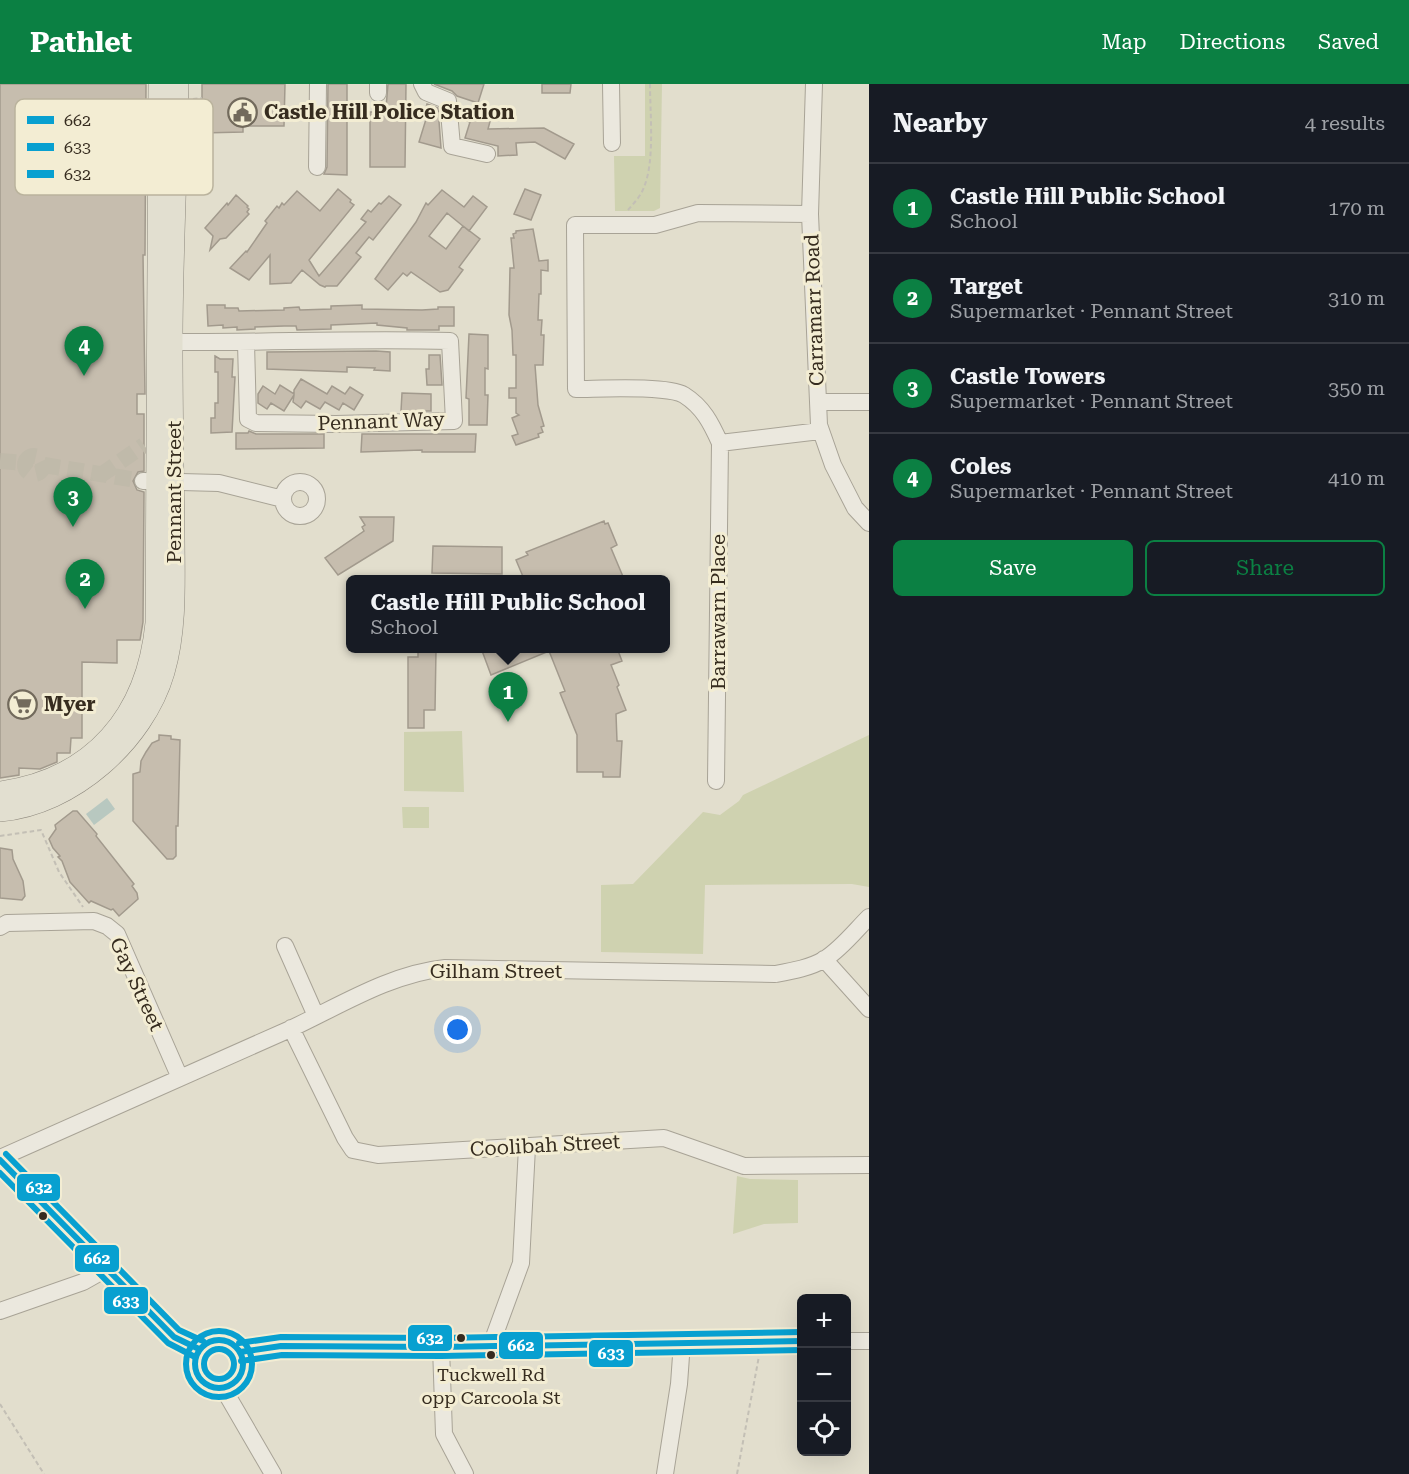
<!DOCTYPE html>
<html lang="en">
<head>
<meta charset="utf-8">
<style>
  body { margin:0; font-family:"Roboto Serif",serif; background:#242831; color:#f1f3f6 }
  .controls { position:absolute; right:18px; bottom:18px; display:grid; overflow:hidden; border-radius:9px; box-shadow:0 6px 24px #0002 }
  .controls button { width:54px; height:54px; display:grid; place-items:center; padding:0; border:0; border-bottom:2px solid #363941; background:#171b24; color:#f1f3f6; font:30px sans-serif }
  .you { position:absolute; left:458px; top:946px; width:21px; height:21px; margin:-15px; border:4px solid #fff; border-radius:50%; background:#1a73e8; box-shadow:0 0 0 9px #1a73e833 }
  .badge { display:grid; place-items:center; width:39px; height:39px; border-radius:50%; background:#0b8043; color:#fff; font-size:20px; font-weight:700 }
  .pin { position:absolute; translate:-50% -50px; filter:drop-shadow(0 2px 3px #0008) }
  .pin::after { content:''; position:absolute; top:32px; width:21px; height:18px; background:inherit; clip-path:polygon(0 0,100% 0,50% 100%) }
  .popup { position:absolute; left:346px; top:491px; width:324px; height:78px; box-sizing:border-box; display:grid; place-content:center; border-radius:9px; background:#171b24; filter:drop-shadow(0 2px 4px #0005); font-size:20px; white-space:nowrap; color:#9ea1a6 }
  .popup b { font-size:22px; color:#f1f3f6 }
  .popup::after { content:''; position:absolute; left:50%; top:100%; margin-left:-12px; border:12px solid transparent; border-top-color:#171b24 }
  .list { margin:0; padding:0; list-style:none }
  h2 { display:flex; justify-content:space-between; align-items:center; height:78px; margin:0; padding:0 24px; font-size:26px }
  h2 small { font-size:20px; font-weight:400; color:#9ea1a6 }
  .list li { display:grid; grid-template-columns:39px 1fr auto; gap:18px; align-items:center; box-sizing:border-box; height:90px; padding:0 24px; border-top:2px solid #363941 }
  .list b { display:block; font-size:22px; white-space:nowrap }
  .list p { margin:0; font-size:20px; white-space:nowrap; color:#9ea1a6 }
  .list em { font-size:20px; font-style:normal; color:#9ea1a6 }
  .actions { display:flex; gap:12px; padding:18px 24px }
  .actions a { flex:1; padding:14px 0; border:2px solid #0b8043; border-radius:9px; text-align:center; font-size:21px; color:#0b8043 }
  .actions .main { background:#0b8043; color:#fff }
  .icon { flex:none; width:33px; height:33px; fill:none; stroke:currentColor; stroke-width:2; stroke-linecap:round; stroke-linejoin:round }
  .map { position:relative; flex:none; width:869px; height:1390px; overflow:hidden }
  header { display:flex; align-items:center; gap:36px; box-sizing:border-box; height:84px; padding:0 30px; background:#0b8043; color:#fff }
  header strong { font-size:28px }
  nav { display:flex; gap:33px; margin-inline-start:auto; font-size:21px }
  main { display:flex }
  aside { flex:1; background:#171b24 }
  .map>svg:first-child { display:block }
  .green { fill:#cfd2b0 }
  .water { fill:#b8c8c0 }
  .building { fill:#c6bdae; stroke:#a29a8d; stroke-width:1.5 }
  .lines { fill:none; stroke-linecap:round; stroke-linejoin:round }
  .minor-tunnel { stroke:#c0baaa; stroke-width:16; stroke-dasharray:16 8; stroke-linecap:butt }
  .minor-casing { stroke:#a8a396; stroke-width:18 }
  .major-casing { stroke:#8d887d; stroke-width:22 }
  .path { stroke:#c3bfb5; stroke-width:2; stroke-dasharray:4.5 3; stroke-linecap:butt }
  .minor { stroke:#ebe8de; stroke-width:16 }
  .major { stroke:#e2dfd0; stroke-width:21 }
  .bus-1-casing { stroke:#f3edd3; stroke-width:10 }
  .bus-2-casing { stroke:#f3edd3; stroke-width:10 }
  .bus-3-casing { stroke:#f3edd3; stroke-width:10 }
  .bus-1 { stroke:#08a0d0; stroke-width:6 }
  .bus-2 { stroke:#08a0d0; stroke-width:6 }
  .bus-3 { stroke:#08a0d0; stroke-width:6 }
  .bus-dot { fill:#362c1f; stroke:#f3edd3; stroke-width:2 }
  .labels { text-anchor:middle; stroke-width:6; stroke-linejoin:round; paint-order:stroke }
  .bus-label { font-size:18px; fill:#362c1f; stroke:#f3edd3 }
  .poi-label { font-size:20px; font-weight:bold; fill:#362c1f; stroke:#f3edd3; text-anchor:start }
  .street-label { font-size:20px; fill:#362c1f; stroke:#f3edd3 }
  .key { fill:#f3edd3; stroke:#bab39d; stroke-width:1.5 }
  .key-label { font-size:16px; fill:#362c1f }
  .line-badge { stroke:#f3edd3; stroke-width:2 }
  .badge-label { font-size:16px; text-anchor:middle; font-weight:bold; fill:#fff }
</style>
</head>
<body>
<header>
<strong>Pathlet</strong>
<nav><a>Map</a><a>Directions</a><a>Saved</a></nav>
</header>
<main>
<div class="map">
<svg width="869" height="1390" viewBox="0 0 869 1390">
  <rect width="100%" height="100%" fill="#e2decd"/>
  <path class="green" d="M645,0H662L660,124L654,127H615L614,72H645Z
    M462,647L464,708L404,707V648Z
    M869,651V803L852,800L705,801L703,870L601,868V801L633,800L703,728L720,731L739,717L743,711Z
    M402,723H429V744H403Z
    M737,1092L750,1095L798,1096V1139L764,1140L733,1150Z"/>
  <path class="water" d="M107,714L115,725L94,741L86,730Z"/>
  <path class="building" d="M0,0H146L145,171H143L145,310H137V330H144V387L138,388L133,397L137,406L144,408L143,538L140,556H117V579L82,578V654H71L70,669H57V678L40,685L19,684V691L0,694Z
    M202,0H285L284,42H243V48L202,49Z
    M328,0H347V91L324,90L327,83Z
    M388,0H406L405,83H370V28H381V23L386,24Z
    M434,0H484L478,19L457,12L452,7Z
    M542,0H571L570,9H542Z
    M427,20L438,24L441,64L419,58L427,32L424,31Z
    M471,24L492,30L488,45L544,44L574,60L565,75L535,58L516,59L517,71L498,72V62L465,54L470,38L467,37Z
    M338,105L351,116L350,118L354,121L309,176L319,192L366,138L361,135L368,126L371,128L379,119L381,120L389,112L401,121L373,156L369,153L356,169L361,173L337,202H326L325,203L320,201L302,186L291,199L270,200V171L249,196L230,184L246,167L247,168L267,139L265,137L277,122L279,124L282,119L284,121L297,107L320,127Z
    M525,105L541,111L531,136L514,130Z
    M442,106L464,123L473,112L487,123L469,147L447,129L429,152L446,165L463,142L480,155L459,183L463,186L448,206L440,208L411,188L407,192L403,189L388,206L375,195L416,138L426,119L428,121Z
    M236,111L248,122L247,123L249,125L247,128L249,130L226,154L220,155L210,166L213,152L205,144L227,119L228,121Z
    M533,145L539,177L548,176V187L541,186V210H539L538,236H542L541,251H544L543,281H535L538,321L544,342L541,343L543,348L538,350L539,353L516,361L512,352L518,350L512,334L519,331L516,329V314H509V304H516V271H513L512,246L509,231L510,184H514L511,154H514L513,150L516,149V147Z
    M207,221H225V224H238L239,227L284,226V224L299,223L300,226L331,225V222L362,221V225L422,226L438,225V223H454V242H439V246H407V244L377,241V239L331,241V245L297,246L296,242H284L255,243V245L237,246V243L223,244V241L208,242Z
    M469,250L488,251V285L485,284V311H488L487,341H469V315L466,314Z
    M376,267L390,268V287L374,286L375,284L347,283V288L267,285V268Z
    M429,271H440L442,301H427L426,285H429Z
    M215,272L220,275H233L232,293H235L232,348L211,349V334H215V319H218V288H215Z
    M301,295L327,310L332,302L345,310L350,303L363,311L354,326L343,319L339,326L325,318L320,325L306,317L301,324L293,318L294,311L284,327L271,319L267,325L258,319V310L263,302L275,310L280,301L294,310V306Z
    M402,309L431,310V327H401Z
    M249,347L256,350H324V364L236,365V349H248Z
    M362,350H476L475,368H422V366L361,368Z
    M360,433H394L393,457L338,491L325,474L364,447L362,443L365,441Z
    M604,437L605,440L608,439L617,461L611,464L624,495H524L516,476L528,471L526,468Z
    M433,462L502,463V490L432,489Z
    M481,564H617L622,577L611,581L619,601L617,603L626,626L616,630L617,657H622L620,693H603V688H577V651L560,609L565,607L549,567L491,591Z
    M418,566H436L435,626H424V644H408V573H418Z
    M159,651L171,652V655L180,656L178,742H176V772L173,775H167L133,737V690L140,688L141,677L146,668L152,659L159,656Z
    M73,727H77L97,750L96,752L134,800L132,802L137,809L138,815L119,832L113,825L111,826L91,817L89,819L70,798L62,777L58,773L60,772L53,764L49,755L56,745L55,741Z
    M0,764L12,766L13,775L23,797L25,812L22,816L0,814Z"/>
  <g class="lines">
    <path class="minor-tunnel" d="M25 381a9 9 0 1 1 18 0a9 9 0 1 1-18 0Z
      M0,377L25,379
      M44,381L143,397
      M101,391L144,361"/>
    <defs>
      <path id="minor" d="M378,0V9
        M422,0L426,8L448,17L452,62L487,70
        M611,0L612,59
        M814,0L810,130L819,341L833,381L855,424L869,439
        M317,83L318,0
        M172,258C265,259 357,254 450,257L454,337L336,340L256,339L248,335L246,259
        M818,318H869
        M720,359L820,347
        M143,397L219,399L283,415
        M283 415a17 17 0 1 1 34 0a17 17 0 1 1-34 0Z
        M716,697L720,359C711,339 703,323 684,311C666,301 599,305 576,305L575,141H655L698,129L810,130
        M0,843L7,839L94,837L107,842L117,850L180,994
        M285,862L316,932
        M824,875L869,925
        M291,944L345,1054L353,1066L378,1071L664,1054L744,1082L869,1081
        M0,1074C96,1031 192,989 288,946C338,923 389,890 445,884L775,890C792,887 810,884 825,875C842,864 855,847 869,833
        M0,1076L174,1253L199,1265
        M0,1227L83,1198L106,1185
        M195 1280a24 24 0 1 1 48 0a24 24 0 1 1-48 0Z
        M846,1257H869
        M491,1261L521,1179L527,1063
        M441,1263L444,1350L465,1390
        M240,1268L281,1262L441,1263L802,1257
        M223,1304L273,1390
        M665,1390L679,1300L682,1258"/>
      <path id="major" d="M0,708C94,695 147,631 156,539L159,0
        M0,727C72,721 144,657 164,588C177,544 174,494 174,449C173,385 172,322 172,258C172,172 177,86 178,0"/>
    </defs>
    <use href="#minor" class="minor-casing"/>
    <use href="#major" class="major-casing"/>
    <path class="path" d="M193,15L202,14
      M628,126C634,119 641,112 644,103C655,77 650,29 650,0
      M0,752L41,746L59,788L83,823
      M0,1320L44,1390
      M737,1390L759,1272"/>
    <use href="#minor" class="minor"/>
    <use href="#major" class="major"/>
    <defs>
      <path id="bus-1" d="M0,1076L174,1253L199,1265
        M195 1280a24 24 0 1 1 48 0a24 24 0 1 1-48 0Z
        M240,1268L281,1262L441,1263L802,1257"/>
      <path id="bus-2" d="M0,1089L168,1259L195,1273
        M186 1280a33 33 0 1 1 66 0a33 33 0 1 1-66 0Z
        M241,1277L282,1271L441,1272L802,1266"/>
      <path id="bus-3" d="M6,1070L179,1246L203,1257
        M239,1259L281,1253L441,1254L802,1248
        M204 1280a15 15 0 1 1 30 0a15 15 0 1 1-30 0Z"/>
    </defs>
    <use href="#bus-1" class="bus-1-casing"/>
    <use href="#bus-2" class="bus-2-casing"/>
    <use href="#bus-3" class="bus-3-casing"/>
    <use href="#bus-1" class="bus-1"/>
    <use href="#bus-2" class="bus-2"/>
    <use href="#bus-3" class="bus-3"/>
  </g>
  <defs>
    <symbol id="civic-ring" viewBox="-11 -11 22 22"><circle r="9.5" fill="#f3edd3" stroke="#726a5c" stroke-width="1.5"/><path d="M-.6-6.5H3V-4.5H.6V-3L4-1V1h2V6H-6V1h2V-1L-.6-3ZM-1.2 2.5V6h2.4V2.5Z" fill="#726a5c"/></symbol>
    <symbol id="supermarket-ring" viewBox="-11 -11 22 22"><circle r="9.5" fill="#f3edd3" stroke="#726a5c" stroke-width="1.5"/><path d="M-6-5.5h2.5l.6 2H6L4.5 2H-2.5L-4.4-4H-6ZM-1.5 3.2a1.3 1.3 0 1 0 .1 0ZM3 3.2a1.3 1.3 0 1 0 .1 0Z" fill="#726a5c"/></symbol>
  </defs>
  <g fill-rule="evenodd">
    <use href="#civic-ring" x="226" y="12" width="33" height="33"/>
    <use href="#supermarket-ring" x="6" y="604" width="33" height="33"/>
  </g>
  <g class="bus-dot">
    <circle cx="43" cy="1132" r="5"/>
    <circle cx="461" cy="1254" r="5"/>
    <circle cx="491" cy="1271" r="5"/>
  </g>
  <g class="labels">
    <g class="bus-label">
      <text x="491" y="1297">Tuckwell Rd<tspan x="491" dy="23">opp Carcoola St</tspan></text>
    </g>
    <g class="poi-label">
      <text x="264" y="35">Castle Hill Police Station</text>
      <text x="44" y="627">Myer</text>
    </g>
    <g class="street-label">
      <text transform="translate(814 226) rotate(-92)" y="7">Carramarr Road</text>
      <text transform="translate(381 337) rotate(-2)" y="7">Pennant Way</text>
      <text transform="translate(174 408) rotate(-90)" y="7">Pennant Street</text>
      <text transform="translate(718 528) rotate(-90)" y="7">Barrawarn Place</text>
      <text x="496" y="894">Gilham Street</text>
      <text transform="translate(137 900) rotate(65)" y="7">Gay Street</text>
      <text transform="translate(545 1061) rotate(-3)" y="7">Coolibah Street</text>
    </g>
  </g>
  <rect x="15" y="15" width="198" height="96" rx="9" class="key"/>
  <rect x="27" y="32" width="27" height="8" fill="#08a0d0"/>
  <rect x="27" y="59" width="27" height="8" fill="#08a0d0"/>
  <rect x="27" y="86" width="27" height="8" fill="#08a0d0"/>
  <g class="key-label">
    <text x="64" y="42">662</text>
    <text x="64" y="69">633</text>
    <text x="64" y="96">632</text>
  </g>
  <g class="line-badge">
    <rect x="16" y="1089" width="45" height="29" rx="6" fill="#08a0d0"/>
    <rect x="74" y="1160" width="46" height="29" rx="6" fill="#08a0d0"/>
    <rect x="103" y="1202" width="46" height="29" rx="6" fill="#08a0d0"/>
    <rect x="407" y="1240" width="46" height="28" rx="6" fill="#08a0d0"/>
    <rect x="498" y="1247" width="46" height="29" rx="6" fill="#08a0d0"/>
    <rect x="588" y="1255" width="46" height="29" rx="6" fill="#08a0d0"/>
  </g>
  <g class="badge-label">
    <text x="39" y="1109">632</text>
    <text x="97" y="1180">662</text>
    <text x="126" y="1223">633</text>
    <text x="430" y="1260">632</text>
    <text x="521" y="1267">662</text>
    <text x="611" y="1275">633</text>
  </g>
</svg>
<div class="controls">
<button>+</button>
<button>−</button>
<button><svg class="icon" aria-label="locate" viewBox="0 0 24 24"><circle cx="12" cy="12" r="6"/><path d="M12 2v4M12 18v4M2 12h4M18 12h4"/></svg></button>
</div>
<div class="you"></div>
<div class="pin badge" style="left:508px;top:638px">1</div>
<div class="popup"><b>Castle Hill Public School</b>School</div>
<div class="pin badge" style="left:85px;top:525px">2</div>
<div class="pin badge" style="left:73px;top:443px">3</div>
<div class="pin badge" style="left:84px;top:292px">4</div>
</div>
<aside>
<h2>Nearby<small>4 results</small></h2>
<ul class="list">
<li><span class="badge">1</span><div><b>Castle Hill Public School</b><p>School</p></div><em>170 m</em></li>
<li><span class="badge">2</span><div><b>Target</b><p>Supermarket · Pennant Street</p></div><em>310 m</em></li>
<li><span class="badge">3</span><div><b>Castle Towers</b><p>Supermarket · Pennant Street</p></div><em>350 m</em></li>
<li><span class="badge">4</span><div><b>Coles</b><p>Supermarket · Pennant Street</p></div><em>410 m</em></li>
</ul>
<div class="actions"><a class="main">Save</a><a>Share</a></div>
</aside>
</main>
</body>
</html>
